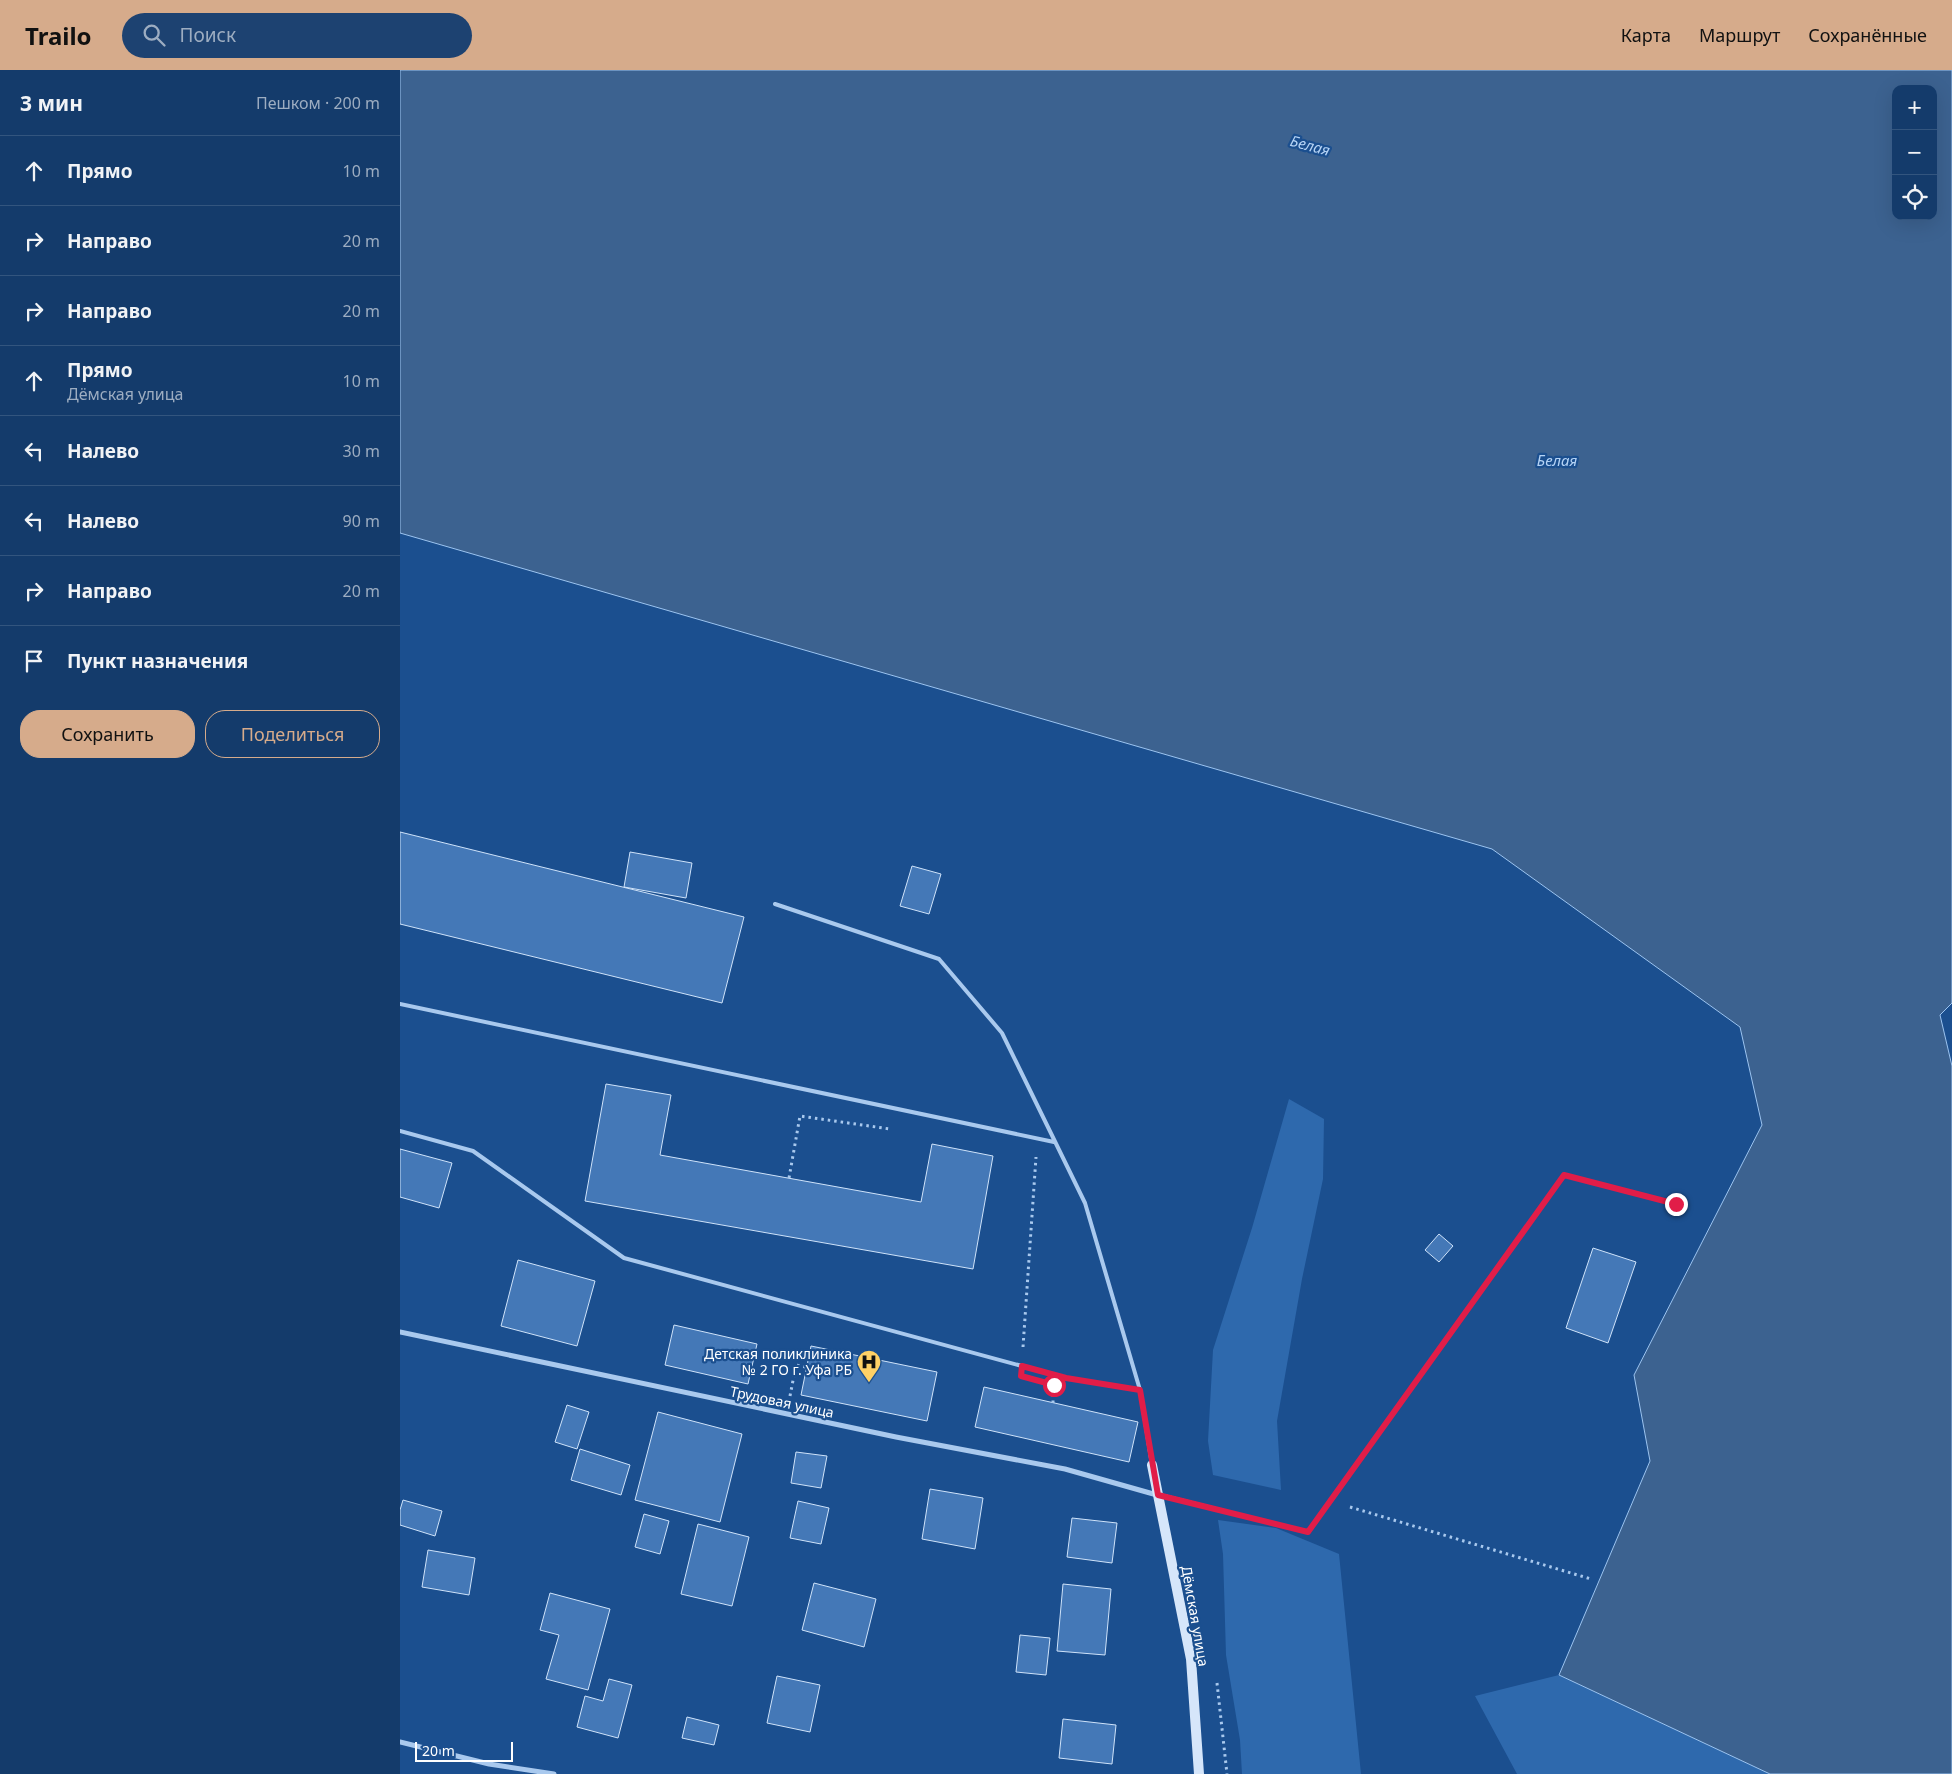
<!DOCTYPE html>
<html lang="ru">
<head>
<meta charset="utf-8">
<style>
  body { margin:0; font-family:"Noto Sans",sans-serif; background:#1d4271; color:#f1f3f6 }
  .controls { position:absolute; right:15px; top:15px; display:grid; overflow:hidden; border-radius:10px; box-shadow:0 5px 20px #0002 }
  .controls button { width:45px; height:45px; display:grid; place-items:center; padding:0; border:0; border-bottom:1px solid #33557e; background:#143b6b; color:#f1f3f6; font:25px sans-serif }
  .scale { position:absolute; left:15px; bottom:12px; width:98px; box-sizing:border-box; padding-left:5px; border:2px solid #fff; border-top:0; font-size:14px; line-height:18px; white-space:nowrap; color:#fff; -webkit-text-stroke:4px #1b4f8f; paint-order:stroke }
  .stop { position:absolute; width:15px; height:15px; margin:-11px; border:4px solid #e11d48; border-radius:50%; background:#fff }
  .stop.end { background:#e11d48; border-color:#fff; box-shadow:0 1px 5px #0008 }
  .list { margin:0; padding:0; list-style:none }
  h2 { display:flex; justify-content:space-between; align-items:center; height:65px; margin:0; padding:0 20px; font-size:21px }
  h2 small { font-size:16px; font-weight:400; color:#9dadc1 }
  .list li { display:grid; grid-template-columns:32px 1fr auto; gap:15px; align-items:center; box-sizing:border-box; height:70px; padding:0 20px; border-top:1px solid #33557e }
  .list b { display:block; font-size:19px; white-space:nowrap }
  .list p { margin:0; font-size:16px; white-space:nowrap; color:#9dadc1 }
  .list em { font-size:16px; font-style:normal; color:#9dadc1 }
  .actions { display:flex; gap:10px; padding:15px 20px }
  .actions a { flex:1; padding:11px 0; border:1px solid #d6ab8b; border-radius:20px; text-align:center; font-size:18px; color:#d6ab8b }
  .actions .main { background:#d6ab8b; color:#111 }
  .icon { flex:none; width:28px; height:28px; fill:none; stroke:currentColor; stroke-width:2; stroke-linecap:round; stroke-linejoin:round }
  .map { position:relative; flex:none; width:1552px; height:1704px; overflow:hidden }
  header { display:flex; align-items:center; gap:30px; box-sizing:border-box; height:70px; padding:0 25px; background:#d6ab8b; color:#111 }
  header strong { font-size:24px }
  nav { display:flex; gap:28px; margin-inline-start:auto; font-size:18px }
  .search { width:350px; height:45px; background:#1d4271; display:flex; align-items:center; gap:12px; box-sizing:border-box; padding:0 18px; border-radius:28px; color:#9dadc1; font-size:19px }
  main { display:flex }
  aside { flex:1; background:#143b6b }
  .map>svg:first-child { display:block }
  .green { fill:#2e69ad }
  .water { fill:#3c6290; stroke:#9cc4f0; fill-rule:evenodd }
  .building { fill:#4478b7; stroke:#cfe3fa }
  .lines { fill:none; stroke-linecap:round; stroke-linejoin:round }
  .path { stroke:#a9c9ee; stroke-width:3; stroke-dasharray:2.5 4; stroke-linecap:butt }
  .lane { stroke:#a9c9ee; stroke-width:4 }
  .street { stroke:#a9c9ee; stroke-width:5 }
  .secondary { stroke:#d6e6fa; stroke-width:10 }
  .route { stroke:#e11d48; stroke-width:6 }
  .labels { text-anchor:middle; stroke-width:4.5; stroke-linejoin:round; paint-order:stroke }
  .poi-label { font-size:14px; fill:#fff; stroke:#1b4f8f; text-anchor:end }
  .street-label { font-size:14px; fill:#fff; stroke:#1b4f8f }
  .water-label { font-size:15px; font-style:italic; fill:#b5d3f5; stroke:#1b4f8f }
</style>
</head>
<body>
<header>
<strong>Trailo</strong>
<div class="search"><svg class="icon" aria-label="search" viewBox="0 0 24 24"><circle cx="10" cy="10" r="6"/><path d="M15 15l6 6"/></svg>Поиск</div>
<nav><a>Карта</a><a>Маршрут</a><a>Сохранённые</a></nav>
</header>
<main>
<aside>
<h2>3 мин<small>Пешком · 200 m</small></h2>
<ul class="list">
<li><svg class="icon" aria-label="ahead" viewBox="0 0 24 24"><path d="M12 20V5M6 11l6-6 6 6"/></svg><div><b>Прямо</b></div><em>10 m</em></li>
<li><svg class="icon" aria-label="right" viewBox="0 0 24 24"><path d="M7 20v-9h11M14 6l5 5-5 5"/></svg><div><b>Направо</b></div><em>20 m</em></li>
<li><svg class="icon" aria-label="right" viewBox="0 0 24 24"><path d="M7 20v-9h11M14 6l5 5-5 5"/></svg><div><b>Направо</b></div><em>20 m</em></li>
<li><svg class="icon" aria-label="ahead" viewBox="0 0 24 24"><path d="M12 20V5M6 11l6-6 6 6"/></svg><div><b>Прямо</b><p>Дёмская улица</p></div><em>10 m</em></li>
<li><svg class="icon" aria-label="left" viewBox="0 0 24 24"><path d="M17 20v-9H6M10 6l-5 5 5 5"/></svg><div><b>Налево</b></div><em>30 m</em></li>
<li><svg class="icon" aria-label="left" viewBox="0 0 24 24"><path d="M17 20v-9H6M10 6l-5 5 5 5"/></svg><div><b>Налево</b></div><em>90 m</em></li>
<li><svg class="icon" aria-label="right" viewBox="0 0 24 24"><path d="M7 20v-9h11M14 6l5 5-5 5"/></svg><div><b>Направо</b></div><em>20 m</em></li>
<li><svg class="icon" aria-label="arrive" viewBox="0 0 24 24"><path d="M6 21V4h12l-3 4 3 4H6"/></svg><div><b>Пункт назначения</b></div></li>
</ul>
<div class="actions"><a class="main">Сохранить</a><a>Поделиться</a></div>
</aside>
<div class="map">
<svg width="1552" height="1704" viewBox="0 0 1552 1704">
  <rect width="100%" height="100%" fill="#1b4f8f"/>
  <path class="green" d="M889,1029L924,1049L923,1109L902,1209L877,1351L881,1420L813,1405L808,1371L813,1280L852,1158Z
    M818,1450L876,1458L939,1484L961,1704H842L840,1670L826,1585L823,1484Z
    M1159,1605L1370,1704H1117L1075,1626Z"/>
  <path class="water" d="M0,0H1552V933L1540,945L1552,996V1704H1370L1159,1605L1250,1391L1234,1305L1362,1055L1340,957L1092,779L0,463ZM1496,19H1533V146H1496Z"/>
  <path class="building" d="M0,762L344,847L322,933L0,854Z
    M230,782L292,793L286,828L224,817Z
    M512,796L541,804L529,844L500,836Z
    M206,1014L271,1025L260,1085L521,1132L532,1074L593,1086L573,1199L185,1131Z
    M0,1079L52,1093L39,1138L0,1127Z
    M1039,1164L1053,1176L1039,1192L1025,1180Z
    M1193,1178L1236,1192L1208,1273L1166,1258Z
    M118,1190L195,1211L177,1276L101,1256Z
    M274,1255L357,1274L348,1314L265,1295Z
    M411,1276L537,1302L527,1351L401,1325Z
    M584,1317L738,1352L729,1392L575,1357Z
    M167,1335L189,1342L177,1379L155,1372Z
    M258,1342L342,1364L320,1452L235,1430Z
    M180,1379L230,1395L221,1425L171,1410Z
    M396,1382L427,1386L421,1418L391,1413Z
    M530,1419L583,1428L575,1479L522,1469Z
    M3,1430L42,1441L35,1466L0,1455V1440Z
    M398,1431L429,1438L421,1474L390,1468Z
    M244,1444L269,1451L260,1484L235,1477Z
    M672,1448L717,1453L712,1493L667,1487Z
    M298,1454L349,1467L332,1536L281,1524Z
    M28,1480L75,1488L69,1525L22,1517Z
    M414,1513L476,1529L464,1577L402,1560Z
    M663,1514L711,1519L705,1585L657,1581Z
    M150,1523L210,1539L188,1620L146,1609L159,1565L140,1560Z
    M620,1565L650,1568L646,1605L616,1602Z
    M377,1606L420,1615L410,1662L367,1653Z
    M209,1609L232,1615L218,1668L177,1657L185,1626L203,1631Z
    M287,1647L319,1655L314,1675L282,1668Z
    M663,1649L716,1655L712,1694L659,1688Z"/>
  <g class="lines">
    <path class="path" d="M389,1108L400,1046L490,1059
      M623,1277L636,1087
      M390,1326L396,1295L406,1297
      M653,1333V1322
      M950,1437L1191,1509
      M817,1613L827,1704"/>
    <path class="lane" d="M375,834L539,889L602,963L685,1133L740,1320L752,1395
      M0,934L654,1072
      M0,1061L73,1081L224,1188L666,1308L740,1320
      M760,1425L908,1462L1164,1105L1276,1134"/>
    <path class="street" d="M0,1262L496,1367L665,1399L757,1425
      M0,1672L89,1694L154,1704"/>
    <path class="secondary" d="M752,1395L791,1589L799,1704"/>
  </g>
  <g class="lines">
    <path class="route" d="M654,1315L621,1306L622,1296L666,1308L740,1320L758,1425L908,1462L1164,1105L1276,1134"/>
  </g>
  <defs>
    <symbol id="hospital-pin" viewBox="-11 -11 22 30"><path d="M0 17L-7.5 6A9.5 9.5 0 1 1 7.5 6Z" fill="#ffd166" stroke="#1b4f8f"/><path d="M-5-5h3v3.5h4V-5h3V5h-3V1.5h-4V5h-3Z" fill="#111"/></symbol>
  </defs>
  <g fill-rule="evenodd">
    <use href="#hospital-pin" x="455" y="1278" width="28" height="38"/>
  </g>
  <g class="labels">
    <g class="poi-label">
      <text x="452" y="1289">Детская поликлиника<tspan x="452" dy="16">№ 2 ГО г. Уфа РБ</tspan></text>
    </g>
    <g class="street-label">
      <text transform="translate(382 1332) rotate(12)" y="5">Трудовая улица</text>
      <text transform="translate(795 1546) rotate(80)" y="5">Дёмская улица</text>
    </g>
    <g class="water-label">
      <text transform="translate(910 76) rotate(15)" y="5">Белая</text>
      <text x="1157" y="396">Белая</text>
    </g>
  </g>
</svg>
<div class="controls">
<button>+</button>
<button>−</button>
<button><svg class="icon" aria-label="locate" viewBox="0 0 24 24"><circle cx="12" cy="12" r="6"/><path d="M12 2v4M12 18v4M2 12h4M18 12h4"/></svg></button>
</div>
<div class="scale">20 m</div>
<div class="stop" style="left:654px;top:1315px"></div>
<div class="stop end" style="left:1276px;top:1134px"></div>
</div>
</main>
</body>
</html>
